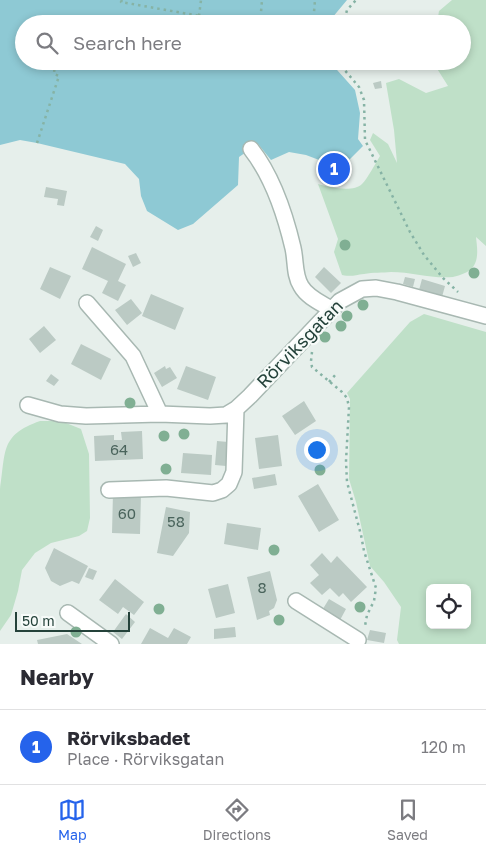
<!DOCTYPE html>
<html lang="en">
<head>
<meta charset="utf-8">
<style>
  body { margin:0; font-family:"Golos Text",sans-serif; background:#f7f7f7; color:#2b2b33 }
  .controls { position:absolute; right:15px; bottom:15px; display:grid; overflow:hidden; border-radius:8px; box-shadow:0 2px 8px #0003 }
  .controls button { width:45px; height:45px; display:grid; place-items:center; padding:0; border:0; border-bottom:1px solid #e1e1e2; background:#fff; color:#2b2b33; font:25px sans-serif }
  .scale { position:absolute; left:15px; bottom:12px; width:115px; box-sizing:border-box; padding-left:5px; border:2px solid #24423a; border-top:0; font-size:14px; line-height:18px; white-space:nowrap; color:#24423a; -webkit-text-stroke:4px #f7fbf9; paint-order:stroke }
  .you { position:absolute; left:316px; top:449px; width:18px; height:18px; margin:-12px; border:4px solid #fff; border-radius:50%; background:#1a73e8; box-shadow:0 0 0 8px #1a73e833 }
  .badge { display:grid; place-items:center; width:32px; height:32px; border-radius:50%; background:#2563eb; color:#fff; font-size:16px; font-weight:700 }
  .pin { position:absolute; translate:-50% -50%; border:2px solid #fff; box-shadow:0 1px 5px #0006 }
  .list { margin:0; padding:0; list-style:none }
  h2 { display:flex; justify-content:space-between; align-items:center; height:65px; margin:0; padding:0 20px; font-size:21px }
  h2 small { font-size:16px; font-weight:400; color:#7c7c81 }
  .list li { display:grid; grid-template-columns:32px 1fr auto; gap:15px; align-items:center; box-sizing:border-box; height:75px; padding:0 20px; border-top:1px solid #e1e1e2 }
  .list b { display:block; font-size:19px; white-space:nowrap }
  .list p { margin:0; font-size:16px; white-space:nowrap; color:#7c7c81 }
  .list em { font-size:16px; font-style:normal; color:#7c7c81 }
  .icon { flex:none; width:28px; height:28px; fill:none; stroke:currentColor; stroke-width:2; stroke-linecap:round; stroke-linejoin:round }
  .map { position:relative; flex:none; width:486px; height:644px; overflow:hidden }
  .search { position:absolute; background:#fff; box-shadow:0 2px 8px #0003; left:15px; right:15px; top:15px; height:55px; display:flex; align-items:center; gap:12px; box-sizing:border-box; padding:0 18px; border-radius:28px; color:#7c7c81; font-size:19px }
  .sheet { height:140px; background:#fff }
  nav { display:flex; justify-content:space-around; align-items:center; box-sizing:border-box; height:70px; border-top:1px solid #e1e1e2; background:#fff; font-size:14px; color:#7c7c81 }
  nav a { display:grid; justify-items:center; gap:2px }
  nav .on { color:#2563eb }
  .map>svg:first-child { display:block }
  .green { fill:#bfe0c8; fill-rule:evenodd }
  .water { fill:#8ec9d4 }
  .building { fill:#bbcac4 }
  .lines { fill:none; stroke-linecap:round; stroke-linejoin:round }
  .minor-casing { stroke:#a8b8b2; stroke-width:18 }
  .path { stroke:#86b3a5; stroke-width:2.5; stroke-dasharray:2.5 4; stroke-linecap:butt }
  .minor { stroke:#fff; stroke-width:15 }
  .tree { fill:#80af93 }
  .labels { text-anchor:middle; stroke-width:4.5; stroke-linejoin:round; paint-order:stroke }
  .number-label { font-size:15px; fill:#4a645c }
  .street-label { font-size:18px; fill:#24423a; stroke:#f7fbf9 }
</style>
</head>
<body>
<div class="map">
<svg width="486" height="644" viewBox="0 0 486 644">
  <rect width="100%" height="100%" fill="#e6efeb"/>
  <path class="green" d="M452,0H486V246L476,237C477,247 480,262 470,270C467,273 457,276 453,277C432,279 412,272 391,272C383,273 373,272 364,274C354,275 353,277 342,275L334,252L338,239L318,184C328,187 353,193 362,184C368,178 375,164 380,156L370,140L373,133L388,144L397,163L394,130L386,83L399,79L426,93L448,86L436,67L435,61H462V24H437L439,11Z
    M424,314L486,332V644H399L397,640L401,607L384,582L370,566L356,502L349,479L350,399L347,393L410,322ZM430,588H467V625H430Z
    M40,421H61L81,429L89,454L90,518L87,531L79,536L51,543L35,553L22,570L18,591L11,615L0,631V489C6,451 0,435 40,421Z"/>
  <path class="water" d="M0,0H347L327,24H24V61H329L355,90L360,113L358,139L363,146L349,160L327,163L306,155L289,152L271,160L258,144L239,157L238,185L193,224L178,230L147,211L141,196L139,179L125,164L37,143L20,140L0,145Z"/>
  <path class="building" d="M381,81L382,88L375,89L373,83Z
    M46,187L67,191L64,206L57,205L58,199L44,197Z
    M96,226L103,230L98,241L90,237Z
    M92,247L126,264L118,281L126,285L118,301L102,293L108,281L82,269Z
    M136,253L141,263L133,267L128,256Z
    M50,267L71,276L60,299L40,289Z
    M324,267L341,283L331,293L315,277Z
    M405,277L415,279L413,287L403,284Z
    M422,279L445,286L442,297L419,290Z
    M151,294L184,308L175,330L142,316Z
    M131,299L142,313L127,325L115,310Z
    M44,326L56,340L40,353L29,339Z
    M81,344L111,359L101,380L71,364Z
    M165,366L166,369L170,367L177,378L162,387L154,373Z
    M186,366L216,377L208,400L177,389Z
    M51,374L59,380L54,386L46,381Z
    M304,401L316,421L295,435L282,416Z
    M142,431L143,459L95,461L94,436L114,435V440H122L121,432Z
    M278,435L282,466L259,469L255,438Z
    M217,441L228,442L226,466L215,465Z
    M312,442L323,444L318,460L308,457Z
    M183,453L212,455L211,475L181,473Z
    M275,474L277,485L254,489L252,478Z
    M318,484L339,520L319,532L298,496Z
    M113,493L141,494L140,534L112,533Z
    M166,507L190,512L189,533L173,556L157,553Z
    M227,523L261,528L258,550L224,544Z
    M54,548L88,566L79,584L72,581L60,586L51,581L45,568Z
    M322,553L331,563L337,556L367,587L351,602L343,593L339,597L330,588L322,595L310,583L319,575L310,565Z
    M89,568L97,571L93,580L85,577Z
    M270,571L277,600L274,608L269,611L270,615L257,620L247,577Z
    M115,579L144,602L134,615L123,607L118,614L99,600Z
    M228,584L235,613L216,618L208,589Z
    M329,599L346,609L339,622L321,612Z
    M126,614L135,622L122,639L113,632Z
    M235,627L236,637L214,639V629Z
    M150,628L168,638L174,628L191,637L187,644H141Z
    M370,630L386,633L384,643L367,640Z
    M67,634L82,644H38L37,640Z"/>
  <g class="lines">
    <defs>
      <path id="minor" d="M251,149C273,177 285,214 293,248C296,261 294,275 301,286C307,297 321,303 331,309
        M87,303L133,356L160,414
        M28,405L60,414L86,416L160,414L210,416L226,415L236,409L250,396L340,301L362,289L376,288L397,292L486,316
        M109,490L166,488L213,493L222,490L229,484L234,472L236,409
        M296,601L358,640
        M68,613L111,644"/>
    </defs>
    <use href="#minor" class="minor-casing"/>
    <path class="path" d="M122,0L121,2L245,24
      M199,16L201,0
      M260,24L262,0
      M313,24L315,0
      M341,24L344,22L347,10L356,0
      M337,61L359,87L364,100L365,140L410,232L424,255L443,278L458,292
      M37,143L59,76L54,74L55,61
      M312,352L311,361L312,367L342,392L347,398L349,407L346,461L347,482L361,535L364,551L376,588L374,601L367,615L365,626
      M329,382L337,373"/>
    <use href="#minor" class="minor"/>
  </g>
  <g class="tree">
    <circle cx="345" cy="245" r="5.5"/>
    <circle cx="474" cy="273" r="5.5"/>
    <circle cx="363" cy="305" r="5.5"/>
    <circle cx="347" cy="316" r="5.5"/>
    <circle cx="341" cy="326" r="5.5"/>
    <circle cx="325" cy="337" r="5.5"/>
    <circle cx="130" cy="403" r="5.5"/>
    <circle cx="184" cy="434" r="5.5"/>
    <circle cx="164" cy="436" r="5.5"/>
    <circle cx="166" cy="469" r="5.5"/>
    <circle cx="320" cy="470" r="5.5"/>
    <circle cx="274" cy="550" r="5.5"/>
    <circle cx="360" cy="607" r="5.5"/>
    <circle cx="159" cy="609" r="5.5"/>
    <circle cx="279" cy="620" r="5.5"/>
    <circle cx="76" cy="632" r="5.5"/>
  </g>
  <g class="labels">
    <g class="number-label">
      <text x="119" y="455">64</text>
      <text x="127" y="519">60</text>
      <text x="176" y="527">58</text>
      <text x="262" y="593">8</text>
    </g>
    <g class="street-label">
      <text transform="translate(300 344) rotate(-46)" y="6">Rörviksgatan</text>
    </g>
  </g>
</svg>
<div class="controls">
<button><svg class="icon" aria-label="locate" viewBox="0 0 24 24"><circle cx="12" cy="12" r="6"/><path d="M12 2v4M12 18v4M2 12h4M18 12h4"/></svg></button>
</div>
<div class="scale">50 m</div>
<div class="you"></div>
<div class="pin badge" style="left:334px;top:169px">1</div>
<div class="search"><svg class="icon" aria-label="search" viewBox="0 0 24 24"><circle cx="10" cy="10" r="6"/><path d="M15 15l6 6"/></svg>Search here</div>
</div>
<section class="sheet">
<h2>Nearby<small></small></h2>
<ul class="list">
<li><span class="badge">1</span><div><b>Rörviksbadet</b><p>Place · Rörviksgatan</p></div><em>120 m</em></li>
</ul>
</section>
<nav>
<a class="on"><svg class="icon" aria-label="map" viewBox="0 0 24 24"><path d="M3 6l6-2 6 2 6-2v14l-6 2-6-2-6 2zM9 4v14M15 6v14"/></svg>Map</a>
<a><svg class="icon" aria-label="directions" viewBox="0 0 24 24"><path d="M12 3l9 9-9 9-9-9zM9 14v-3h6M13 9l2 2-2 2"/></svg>Directions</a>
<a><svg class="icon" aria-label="saved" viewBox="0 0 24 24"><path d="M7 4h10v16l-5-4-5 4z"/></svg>Saved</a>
</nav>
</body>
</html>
